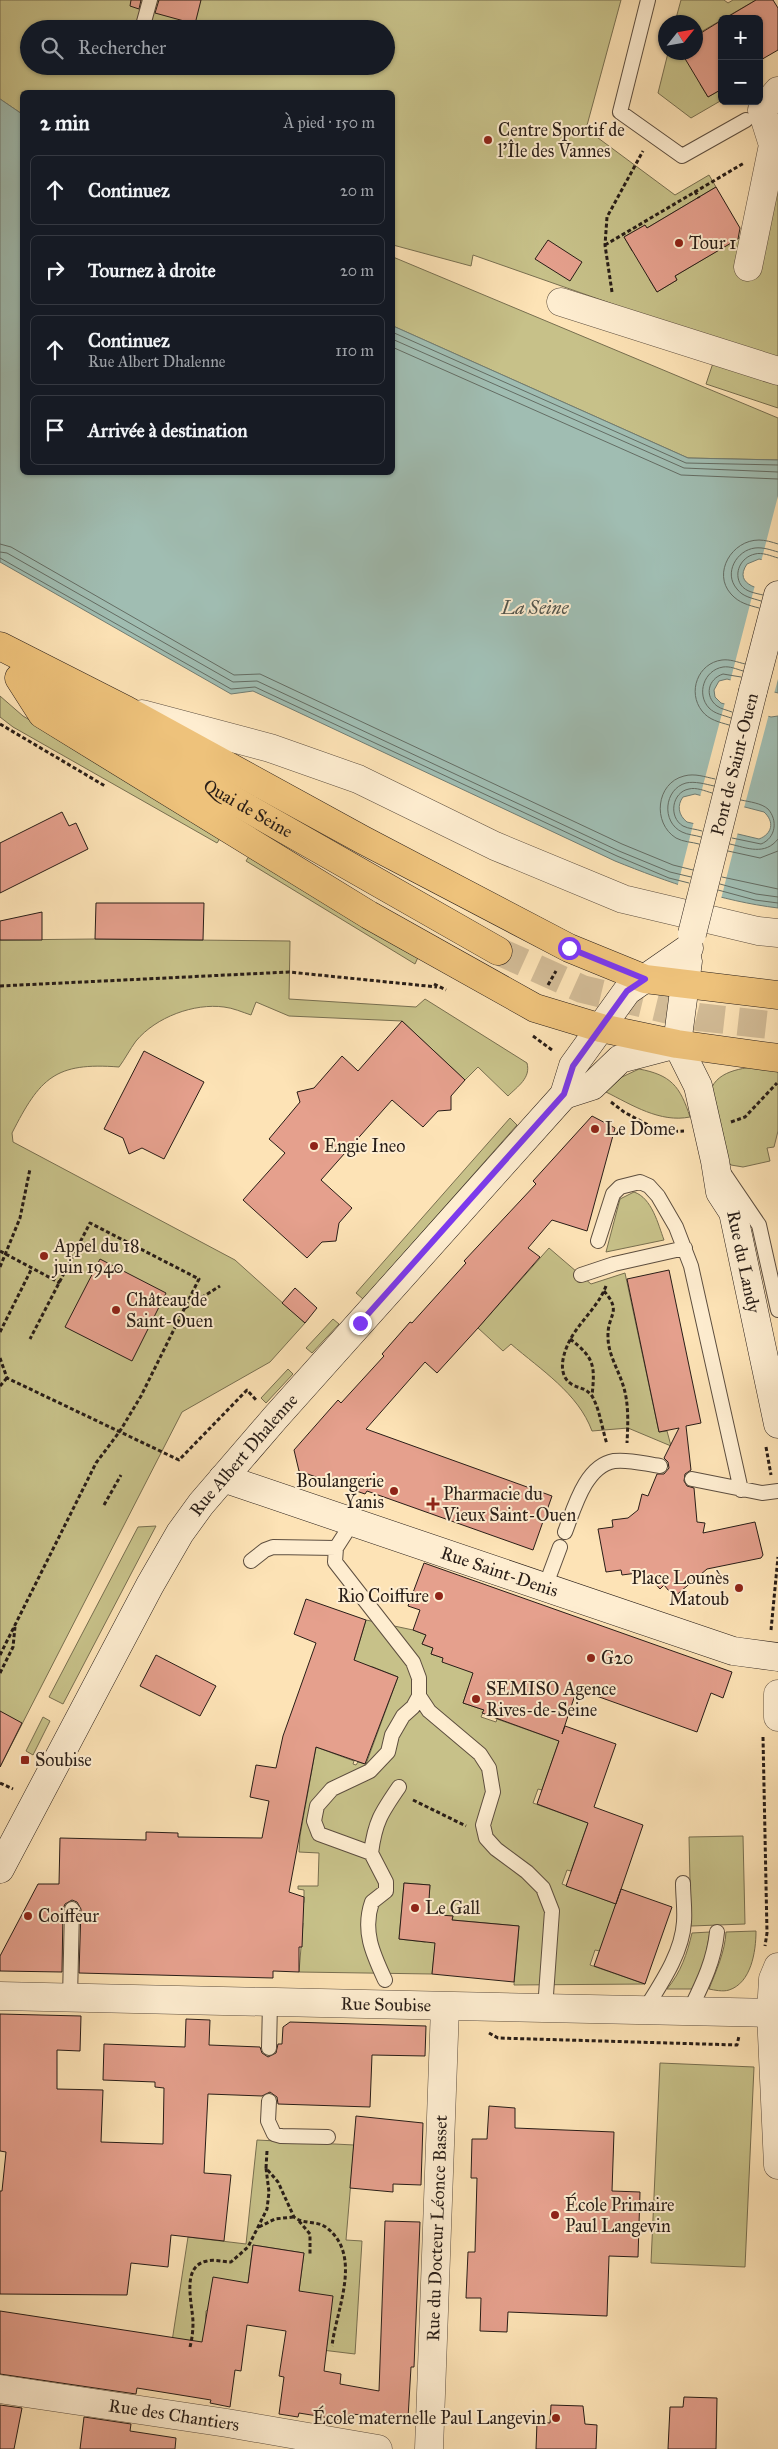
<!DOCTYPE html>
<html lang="fr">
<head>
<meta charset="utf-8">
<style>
  body { margin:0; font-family:"IM FELL Great Primer",serif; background:#242831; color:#f1f3f6 }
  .controls { position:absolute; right:15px; top:15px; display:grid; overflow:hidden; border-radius:8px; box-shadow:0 1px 4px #0004 }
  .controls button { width:45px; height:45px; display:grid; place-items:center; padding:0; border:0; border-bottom:1px solid #363941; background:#171b24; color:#f1f3f6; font:25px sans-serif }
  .compass { position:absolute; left:658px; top:15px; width:45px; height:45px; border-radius:50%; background:#171b24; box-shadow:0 1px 4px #0004; rotate:59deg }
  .stop { position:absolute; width:15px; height:15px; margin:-11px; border:4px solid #7c3aed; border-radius:50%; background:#fff }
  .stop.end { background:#7c3aed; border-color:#fff; box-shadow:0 1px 5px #0008 }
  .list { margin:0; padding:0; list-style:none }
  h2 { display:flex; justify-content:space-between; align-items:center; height:65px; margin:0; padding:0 20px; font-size:21px }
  h2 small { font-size:16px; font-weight:400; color:#9ea1a6 }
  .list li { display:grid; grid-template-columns:32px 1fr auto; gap:15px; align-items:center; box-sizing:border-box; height:70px; margin:0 10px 10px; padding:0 10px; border:1px solid #363941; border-radius:8px }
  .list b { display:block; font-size:19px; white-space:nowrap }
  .list p { margin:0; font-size:16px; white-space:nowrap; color:#9ea1a6 }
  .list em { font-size:16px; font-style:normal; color:#9ea1a6 }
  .icon { flex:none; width:28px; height:28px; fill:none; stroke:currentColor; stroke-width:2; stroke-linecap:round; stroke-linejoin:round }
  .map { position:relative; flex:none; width:778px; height:2449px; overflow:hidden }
  .search { position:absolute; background:#171b24; box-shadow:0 1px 4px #0004; left:20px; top:20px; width:375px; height:55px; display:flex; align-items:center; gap:12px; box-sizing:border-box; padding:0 18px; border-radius:28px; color:#9ea1a6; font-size:19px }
  .panel { position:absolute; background:#171b24; box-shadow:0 1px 4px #0004; left:20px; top:90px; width:375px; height:385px; border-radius:8px }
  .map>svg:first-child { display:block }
  .green { fill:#c7c189; stroke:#786f50; fill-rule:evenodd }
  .water { fill:#a0bdb2; stroke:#707d74; fill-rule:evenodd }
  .pier { fill:#fde3b6 }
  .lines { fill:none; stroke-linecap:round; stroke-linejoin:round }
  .shore { stroke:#646d64; stroke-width:1 }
  .building { fill:#e5a08d; stroke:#281d17 }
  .primary-tunnel { stroke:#d2bb96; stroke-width:28; stroke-dasharray:28 14; stroke-linecap:butt }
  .lane-casing { stroke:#5d4e3f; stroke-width:16 }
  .street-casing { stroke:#5d4e3f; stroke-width:29 }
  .secondary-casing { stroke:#281d17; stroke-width:29 }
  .primary-casing { stroke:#281d17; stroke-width:29 }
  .path { stroke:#281d17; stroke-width:3; stroke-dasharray:4 2.5; stroke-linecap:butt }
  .lane { stroke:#feedd0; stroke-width:14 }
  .street { stroke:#feedd0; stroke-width:28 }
  .secondary { stroke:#feedd0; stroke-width:28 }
  .primary { stroke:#eec27b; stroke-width:28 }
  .secondary-bridge-casing { stroke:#281d17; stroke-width:29; stroke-linecap:butt }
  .secondary-bridge { stroke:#feedd0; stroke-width:28 }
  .route { stroke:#7c3aed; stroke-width:6 }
  .poi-dot { fill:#8f2418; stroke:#feedd0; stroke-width:2 }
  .labels { text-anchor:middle; stroke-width:4; stroke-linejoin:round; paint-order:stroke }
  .poi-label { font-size:18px; fill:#281d17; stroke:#feedd0; text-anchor:start }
  .street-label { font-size:18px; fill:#281d17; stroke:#feedd0 }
  .water-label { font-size:19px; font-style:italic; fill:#52554d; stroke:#feedd0 }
</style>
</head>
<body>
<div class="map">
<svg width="778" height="2449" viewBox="0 0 778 2449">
  <rect width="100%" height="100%" fill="#fde3b6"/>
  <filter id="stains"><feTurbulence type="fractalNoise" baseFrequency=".004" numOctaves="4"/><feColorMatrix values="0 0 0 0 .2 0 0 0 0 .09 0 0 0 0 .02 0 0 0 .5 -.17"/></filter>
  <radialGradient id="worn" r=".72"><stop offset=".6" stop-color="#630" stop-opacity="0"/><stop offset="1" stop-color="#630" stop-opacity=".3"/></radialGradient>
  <path class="green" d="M0,0H621L586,129L675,195L709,175L716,187L647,228L645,225L624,237L632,251L635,249L652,277L649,279L657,292L677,280L675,276L744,235L778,187V362L473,255L471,266L393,245L392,92H22V114L0,99ZM29,29H386V66H29Z
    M681,0H724L728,3L733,0H756L699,33L696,29V22H675Z
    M668,53H681L704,80L700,84L708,97L722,89V100L691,118L658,93Z
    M393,257L778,418V460L688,458L393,326Z
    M713,363L778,385V408L706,384Z
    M0,696L23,716L223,834L217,843L13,727L0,717Z
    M253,850L420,953L415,964L246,861Z
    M95,939L290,941L289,999L416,1007L425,999L527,1063C531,1078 518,1086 508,1096L478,1067L465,1080L402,1021L289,1016L256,1002L251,1015C242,1012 233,1008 224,1007C194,1003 156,1017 136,1041C130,1049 125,1059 119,1067C55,1062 40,1078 12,1133L13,1142L235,1260L305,1323L270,1362L182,1412L0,1767V940Z
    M772,1064L778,1065V1131L774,1147L767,1148L770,1161L743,1167L731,1165L727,1160L712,1087C722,1067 752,1068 772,1064Z
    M639,1069C671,1075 680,1086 690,1117C660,1123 632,1105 606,1092L622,1077Z
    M510,1118L517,1125L363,1299L356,1293Z
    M634,1192C652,1198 658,1224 664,1240L606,1252L620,1199Z
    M549,1248L591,1284L625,1273L659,1432L667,1431L671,1446L628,1428L592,1431C578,1393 541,1370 511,1344L503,1351L478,1328Z
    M333,1319L339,1324L312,1353L306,1348Z
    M288,1369L293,1374L266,1403L261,1398Z
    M156,1526L63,1704L49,1697L138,1527Z
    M366,1620L413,1630L426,1635L422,1644L433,1648L431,1654L443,1658L501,1662L468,1688L463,1703L484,1710L481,1717L496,1722L497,1719L559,1741L542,1790L538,1789L533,1803L588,1823L571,1871L567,1870L562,1884L616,1904L600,1951L595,1950L590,1965L645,1984L514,1985L519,1926L452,1920L453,1916L427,1918L430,1885L404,1883L399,1939L425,1942L436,1938L432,1974L299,1972L303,1923H296L304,1902V1890L298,1889V1886H318L319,1853L299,1852L300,1836L316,1747L354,1761L353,1764L356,1765L358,1762L366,1764L398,1677L373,1667L353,1664Z
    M43,1717L50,1721L33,1755L26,1751Z
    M743,1836L745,1924L691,1926L689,1837Z
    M756,1931C756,1952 751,1983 729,1990C723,1992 714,1990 709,1989C716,1971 725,1952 726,1932Z
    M710,1932L703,1969L692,1989H667C681,1972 687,1954 692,1933Z
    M660,2063L754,2067L745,2267L651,2263Z
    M257,2140L354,2145L346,2240L362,2241L355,2354L322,2350L327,2345L329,2330L299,2291L304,2253L253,2245L248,2283L206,2311L204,2356L171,2348L188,2237L246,2244Z"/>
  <path class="water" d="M0,99L22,114V472H392L393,326L688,458L778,460V563L759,559L747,564C732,586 763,590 778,593V693L727,679L719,681L714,690L715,697L721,703L771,717L778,716V908C721,901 667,882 615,861L253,691L231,694L0,562ZM695,794L764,812C775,822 772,834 759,839L687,822C678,815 677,805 683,797Z"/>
  <path class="pier" d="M778,496V566L761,562Z
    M755,585L778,591V679L774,694L730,682Z
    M725,702L769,714L744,808L700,797Z
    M694,821L738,832L721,899L677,888Z"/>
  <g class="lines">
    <path class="shore" d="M392,332L686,463L778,465
      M392,339L684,468L778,472
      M392,347L681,475L778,479
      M0,544L11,547L234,675L260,674L622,844L673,865L693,870
      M0,552L7,553L233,682L257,681L619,851L670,872L691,877
      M0,558L231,689L255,687L617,856L669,878L689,883
      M763,595C755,593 746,592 741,585C733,573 741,557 755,554C762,552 771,556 778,558
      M761,601C752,598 743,597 737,589C723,573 737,550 755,548C763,547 771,550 778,552
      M759,608C748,605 739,603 731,594C712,573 732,540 759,540C765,540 772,542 778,544
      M732,712C727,710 721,709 717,706C704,696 708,679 723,674L741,677
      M731,718C723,715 715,714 709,708C696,694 704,670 723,667C730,666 736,669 743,671
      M729,725C719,722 709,720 702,711C687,692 698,663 722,660C730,659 737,662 745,664
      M702,831C696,829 689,829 683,826C668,817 672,792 689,789C696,787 705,791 712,793
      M701,837C695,835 688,835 682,832C661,822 664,789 686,783C695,781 705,784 714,786
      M732,838L761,844C776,838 778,820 768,809C761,803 750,802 741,800
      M699,844C692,842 683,842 676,838C652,823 656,783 684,776C695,773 705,777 715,779
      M730,844C747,848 765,856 778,839
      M728,851L760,858L778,851
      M722,877L778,889
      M720,884L756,894L778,897
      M718,890L755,900L778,903"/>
  </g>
  <path class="building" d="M131,0H141L139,9L130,6Z
    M159,0H201L195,24L155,13Z
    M756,0H773L778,8V50L759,61V19H724Z
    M722,20V89L708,97L681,52H696V36Z
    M716,187L740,228L738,239L675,276L677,280L657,292L624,237L645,225L647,228Z
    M548,240L582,262L570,281L535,259Z
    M62,812L69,826L76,823L88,849L0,893V843Z
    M96,903H204L203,940L95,939Z
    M42,912V940H0V921Z
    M402,1021L465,1080L451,1096V1110L438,1111L423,1127L392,1100L321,1180L352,1208L339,1223L336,1241L322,1242L307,1258L243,1200L285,1153L269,1139L300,1102L297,1092L314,1088L342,1056L358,1071Z
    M144,1051L204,1082L164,1159L142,1148L129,1154L123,1138L104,1129Z
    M592,1116L615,1128L587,1231L552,1220L528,1248L540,1257L478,1328L437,1373L425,1362L366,1429L552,1496L533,1550L367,1491L365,1494L299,1471L294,1450L338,1400L341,1403L384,1356L382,1354L410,1322L412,1323L466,1263L464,1261L536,1184L533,1181Z
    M100,1259L166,1293L132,1361L65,1327Z
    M669,1270L701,1423L686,1426L691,1470L685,1474L684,1481L687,1486L694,1488L697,1522L705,1523L703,1533L755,1522L763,1555L761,1558L707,1569L674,1597L664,1585L660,1589L649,1576L637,1573L622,1575L621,1570L606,1572L598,1529L613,1527L612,1520L628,1518L638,1510L642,1494L648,1496L657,1474H664L669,1468L668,1462L664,1458L679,1428L659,1432L627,1279Z
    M295,1288L317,1308L305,1323L282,1303Z
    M424,1563L732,1672L723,1698L711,1693L697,1732L577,1689L562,1734L565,1726L616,1744L594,1807L643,1825L616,1904L566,1886L588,1823L537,1804L559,1741L482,1713L484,1710L463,1703L473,1673L442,1662L443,1658L431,1654L433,1648L422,1644L426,1635L413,1630L420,1610L408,1606Z
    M306,1599L366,1620L354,1660L398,1677L365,1764L316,1747L289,1892L304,1897L302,1947H299V1972L273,1971V1978L79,1973L81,1909L77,1902L72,1900L65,1904L63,1909L62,1972L0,1971V1956L38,1884H59L60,1838L146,1840V1832L178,1833V1837L262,1838L269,1801L250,1797L256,1765L276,1768L283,1736L316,1643L294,1634Z
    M156,1655L216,1686L200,1716L140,1686Z
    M0,1711L22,1723L0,1767Z
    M404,1883L430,1885L428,1914L453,1916L452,1920L519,1926L514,1982L432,1974L435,1943L399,1939Z
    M621,1889L672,1907L645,1984L594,1966Z
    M0,2014L81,2016L80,2051L57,2050V2089L103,2090L101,2142L163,2144L164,2088L155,2087V2082L103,2080L104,2044L185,2047L186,2019L210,2020L209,2045L260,2047L262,2053L268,2057L276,2053L278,2044H282L283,2027L290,2022L426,2026L425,2056L372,2055L370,2107L278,2104L277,2097L270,2092L262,2096L208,2094L204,2173L231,2175L224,2241L171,2235L168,2267L131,2263L127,2295L0,2294V2191H2L6,2152L0,2151Z
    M489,2106L515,2108V2128L614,2132L612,2191L640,2192L638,2257L609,2256L607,2316L508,2312L507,2332L480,2331L481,2298H466L468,2252H475L477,2178H471L472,2139H487Z
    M356,2116L423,2123L421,2185L393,2184V2192L350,2188Z
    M385,2221L420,2222L414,2367H411L408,2418L349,2414L348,2421L299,2413L298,2417L279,2414L284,2377L279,2376L286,2331L247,2325L241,2371L235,2370L230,2407L210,2403L211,2400L137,2388L136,2394L0,2374V2311L202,2342L213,2277L248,2283L253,2245L304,2253L299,2291L333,2296L324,2371L341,2374L340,2384L379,2391Z
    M684,2397L717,2398L716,2449H668L670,2407H683Z
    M0,2405L22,2408L14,2449H0Z
    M551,2405L583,2406L585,2424L597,2425L596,2449H536L537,2422L550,2423Z
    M84,2417L131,2424L130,2431L176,2438L175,2449H80Z"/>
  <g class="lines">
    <path class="primary-tunnel" d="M498,951L582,989L698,1017L778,1026"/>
    <defs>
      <path id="lane" d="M648,0L620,112L682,156L746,120
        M142,29L150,0
        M723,1172L759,1225L778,1310
        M598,1241L613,1194L620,1187L640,1182L649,1186L658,1196L676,1227L691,1266L741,1490
        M581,1275L614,1264L685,1248
        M692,1479L762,1493L778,1491
        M352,1523L336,1548L335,1562L413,1662L419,1678V1696L413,1707L403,1716L392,1735L388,1752L370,1771L332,1789L317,1806L314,1821L319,1834L371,1853L386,1882V1891L372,1902C362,1931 373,1954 385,1980
        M565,1532C574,1509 585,1466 614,1461C629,1459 645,1464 660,1466
        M251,1561L265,1550L273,1547L336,1548
        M545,1587L560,1547
        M419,1696L429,1711L480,1754L489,1768L493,1792L483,1825L486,1838L496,1849L527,1872L543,1888L552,1911L545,2009
        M371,1853C375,1822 381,1813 399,1787
        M70,1998L72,1909
        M644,2011C660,1985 682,1954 684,1922C685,1909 683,1896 683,1883
        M689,2012C702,1985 714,1962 717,1932
        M269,2048L270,2003
        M269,2101L268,2121L274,2134L281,2136L328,2137"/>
      <g id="street">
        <path d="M748,267L773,145L762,110L778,91"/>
        <path d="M561,302L778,371"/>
        <path d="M142,714L270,748L358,779L495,846L623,899L758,931L778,933"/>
        <path d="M778,1694V1717"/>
        <path d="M778,1967L773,1979L771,2013L778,2165"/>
        <path id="s1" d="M0,1996L771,2013"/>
        <path id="s2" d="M0,2389L227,2423L378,2449"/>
        <path id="s3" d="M429,2449L445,2007"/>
      </g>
      <g id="secondary">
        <path d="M753,691L778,595"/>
        <path id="s4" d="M677,1044L698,1086L715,1161L720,1192L733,1212L778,1424"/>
        <path d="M677,1044L688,961"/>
        <path d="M564,1095L592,1086L620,1059L677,1044"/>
        <path id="s5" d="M223,1478L733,1651L778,1657"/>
        <path id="s6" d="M0,1869L150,1585L180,1533L201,1504L275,1418L564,1095L573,1066L627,991L689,948"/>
      </g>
      <g id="primary">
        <path d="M0,646L126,710L363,840L569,948L645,979L778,995"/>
        <path d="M19,678L42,714L369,915L535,1008L601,1028L677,1044L778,1058"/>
        <path id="s7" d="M30,684L498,951"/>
      </g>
    </defs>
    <use href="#lane" class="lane-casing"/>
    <use href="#street" class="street-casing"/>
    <use href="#secondary" class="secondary-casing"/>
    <use href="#primary" class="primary-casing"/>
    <path class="path" d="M695,191L699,198
      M605,245L744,163
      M612,292L605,245L607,217L643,151
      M0,724L105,786
      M434,984L446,990
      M548,985L556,971
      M0,986L289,972L437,987
      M533,1036L552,1050
      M611,1102L624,1112L661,1132L684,1131
      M731,1122L745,1117L777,1083
      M0,1251L60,1283
      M0,1267L20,1218L30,1169
      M606,1286C598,1307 580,1321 570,1340C563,1353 556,1376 573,1385C581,1389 586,1388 592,1396C600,1410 602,1429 607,1444
      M604,1291C623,1313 607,1314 608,1337C608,1354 618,1369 623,1385C629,1403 628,1424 627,1443
      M185,1308L220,1286
      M0,1332L32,1268
      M570,1339C595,1358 595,1366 592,1396
      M0,1358L7,1378L179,1460L247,1390L257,1401
      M0,1386L7,1378
      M766,1447L771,1475
      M104,1505L121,1475
      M771,1630L778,1557
      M0,1655L96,1463L120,1431L141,1396L199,1279L90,1223L30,1339
      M0,1673L13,1647L15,1627
      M763,1737L767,1933L765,1946
      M0,1783L13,1789
      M413,1800L466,1826
      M489,2033L498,2038L737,2045L739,2036
      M267,2151L266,2168L278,2182L294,2217C304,2225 317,2220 327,2228C363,2256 336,2310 332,2346
      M299,2221L310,2234V2254
      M259,2227L275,2219L293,2217
      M190,2347C192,2339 193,2331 193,2323C193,2305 180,2266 207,2261C215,2259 223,2262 231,2262L248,2247L267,2209L269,2192L266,2168"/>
    <use href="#lane" class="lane"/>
    <use href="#street" class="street"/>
    <use href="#secondary" class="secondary"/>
    <use href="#primary" class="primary"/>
    <defs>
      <g id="secondary-bridge">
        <path id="s8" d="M692,934L753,691"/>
      </g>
    </defs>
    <use href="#secondary-bridge" class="secondary-bridge-casing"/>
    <use href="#secondary-bridge" class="secondary-bridge"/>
  </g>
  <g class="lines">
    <path class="route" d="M360,1323L564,1094L573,1066L627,991L645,979L569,948"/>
  </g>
  <g class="poi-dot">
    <circle cx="488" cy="140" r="5"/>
    <circle cx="679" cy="243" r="5"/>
    <circle cx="595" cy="1129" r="5"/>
    <circle cx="314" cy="1146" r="5"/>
    <circle cx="44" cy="1256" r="5"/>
    <circle cx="116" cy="1310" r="5"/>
    <circle cx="394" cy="1491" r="5"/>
    <path d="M430.5 1496.5h5v5h5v5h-5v5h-5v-5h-5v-5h5z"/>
    <circle cx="739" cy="1588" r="5"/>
    <circle cx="439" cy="1596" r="5"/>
    <circle cx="591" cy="1658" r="5"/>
    <circle cx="476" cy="1699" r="5"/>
    <rect x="20" y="1755" width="10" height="10" rx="2.5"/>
    <circle cx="415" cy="1908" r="5"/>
    <circle cx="28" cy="1916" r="5"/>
    <circle cx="555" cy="2215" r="5"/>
    <circle cx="556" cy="2418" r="5"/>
  </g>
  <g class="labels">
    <g class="poi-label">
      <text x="498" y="136">Centre Sportif de<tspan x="498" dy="21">l'Île des Vannes</tspan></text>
      <text x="689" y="249">Tour 1</text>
      <text x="605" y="1135">Le Dome</text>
      <text x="324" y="1152">Engie Ineo</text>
      <text x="54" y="1252">Appel du 18<tspan x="54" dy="21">juin 1940</tspan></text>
      <text x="126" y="1306">Château de<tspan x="126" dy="21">Saint-Ouen</tspan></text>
      <text x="384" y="1487" text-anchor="end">Boulangerie<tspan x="384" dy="21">Yanis</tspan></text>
      <text x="443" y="1500">Pharmacie du<tspan x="443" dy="21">Vieux Saint-Ouen</tspan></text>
      <text x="729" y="1584" text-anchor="end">Place Lounès<tspan x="729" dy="21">Matoub</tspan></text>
      <text x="429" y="1602" text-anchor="end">Rio Coiffure</text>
      <text x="601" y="1664">G20</text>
      <text x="486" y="1695">SEMISO Agence<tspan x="486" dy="21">Rives-de-Seine</tspan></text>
      <text x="35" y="1766">Soubise</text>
      <text x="425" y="1914">Le Gall</text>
      <text x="38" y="1922">Coiffeur</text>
      <text x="565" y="2211">École Primaire<tspan x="565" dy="21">Paul Langevin</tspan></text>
      <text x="546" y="2424" text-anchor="end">École maternelle Paul Langevin</text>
    </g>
    <g class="street-label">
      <text dy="6" stroke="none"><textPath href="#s8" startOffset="175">Pont de Saint-Ouen</textPath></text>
      <text dy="6" stroke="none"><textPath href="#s7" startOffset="251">Quai de Seine</textPath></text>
      <text dy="6" stroke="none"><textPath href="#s4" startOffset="230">Rue du Landy</textPath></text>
      <text dy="6" stroke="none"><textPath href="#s6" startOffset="482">Rue Albert Dhalenne</textPath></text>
      <text dy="6" stroke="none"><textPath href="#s5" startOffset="292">Rue Saint-Denis</textPath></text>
      <text dy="6" stroke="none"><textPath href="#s1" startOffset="386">Rue Soubise</textPath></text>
      <text dy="6" stroke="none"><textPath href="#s3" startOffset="221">Rue du Docteur Léonce Basset</textPath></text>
      <text dy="6" stroke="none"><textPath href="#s2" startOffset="176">Rue des Chantiers</textPath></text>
    </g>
    <g class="water-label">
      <text x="535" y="614">La Seine</text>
    </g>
  </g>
  <rect width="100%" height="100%" filter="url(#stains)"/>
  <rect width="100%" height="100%" fill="url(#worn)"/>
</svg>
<div class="controls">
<button>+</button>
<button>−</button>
</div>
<svg class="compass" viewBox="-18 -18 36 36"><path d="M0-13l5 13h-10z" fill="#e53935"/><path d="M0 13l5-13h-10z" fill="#9ea1a6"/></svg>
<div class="stop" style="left:569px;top:948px"></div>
<div class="stop end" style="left:360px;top:1323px"></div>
<div class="search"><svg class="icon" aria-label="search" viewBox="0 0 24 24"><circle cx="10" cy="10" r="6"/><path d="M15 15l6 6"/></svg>Rechercher</div>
<section class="panel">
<h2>2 min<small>À pied · 150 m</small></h2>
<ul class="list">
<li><svg class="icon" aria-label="ahead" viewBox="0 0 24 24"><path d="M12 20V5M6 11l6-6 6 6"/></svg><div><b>Continuez</b></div><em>20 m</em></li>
<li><svg class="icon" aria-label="right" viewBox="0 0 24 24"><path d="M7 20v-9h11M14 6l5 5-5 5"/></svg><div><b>Tournez à droite</b></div><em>20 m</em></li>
<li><svg class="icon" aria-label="ahead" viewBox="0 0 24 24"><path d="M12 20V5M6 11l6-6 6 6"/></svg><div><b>Continuez</b><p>Rue Albert Dhalenne</p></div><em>110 m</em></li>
<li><svg class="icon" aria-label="arrive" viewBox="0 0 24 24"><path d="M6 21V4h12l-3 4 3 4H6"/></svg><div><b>Arrivée à destination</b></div></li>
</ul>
</section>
</div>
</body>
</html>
